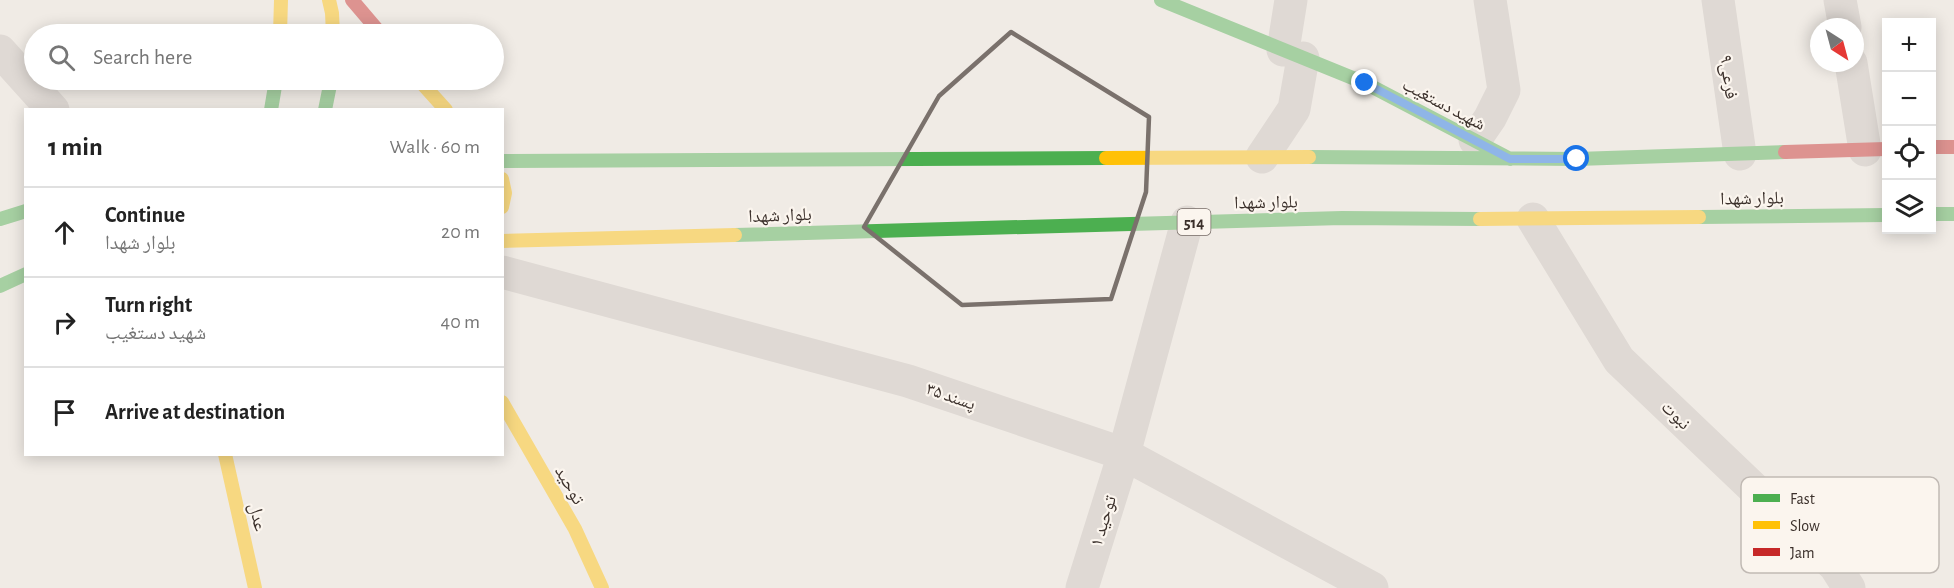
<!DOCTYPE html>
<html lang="en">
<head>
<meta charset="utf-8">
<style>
  body { margin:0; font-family:"Alegreya Sans","Noto Naskh Arabic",sans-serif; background:#f2f2f2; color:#222 }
  .controls { position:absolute; right:18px; top:18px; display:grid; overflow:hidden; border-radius:0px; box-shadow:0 3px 15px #0003 }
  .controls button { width:54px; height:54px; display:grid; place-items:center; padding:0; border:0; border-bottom:2px solid #e0e0e0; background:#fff; color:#222; font:30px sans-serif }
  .compass { position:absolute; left:1810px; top:18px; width:54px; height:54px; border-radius:50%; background:#fff; box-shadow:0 3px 15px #0003; rotate:144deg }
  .stop { position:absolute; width:18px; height:18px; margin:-14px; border:4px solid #1a73e8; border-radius:50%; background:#fff }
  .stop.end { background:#1a73e8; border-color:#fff; box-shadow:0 2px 6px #0008 }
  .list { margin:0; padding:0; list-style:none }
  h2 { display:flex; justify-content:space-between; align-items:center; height:78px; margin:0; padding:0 24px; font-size:26px }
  h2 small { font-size:20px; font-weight:400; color:#767676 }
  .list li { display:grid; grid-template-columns:39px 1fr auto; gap:18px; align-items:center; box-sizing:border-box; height:90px; padding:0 24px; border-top:2px solid #e0e0e0 }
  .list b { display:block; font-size:22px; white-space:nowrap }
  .list p { margin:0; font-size:20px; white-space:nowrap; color:#767676 }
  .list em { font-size:20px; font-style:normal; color:#767676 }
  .icon { flex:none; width:33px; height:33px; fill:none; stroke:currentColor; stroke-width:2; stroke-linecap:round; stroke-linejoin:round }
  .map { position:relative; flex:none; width:1954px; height:588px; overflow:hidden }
  .search { position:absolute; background:#fff; box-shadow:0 3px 15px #0003; left:24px; top:24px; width:480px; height:66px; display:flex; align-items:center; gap:15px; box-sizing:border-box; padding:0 21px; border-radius:33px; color:#767676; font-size:22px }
  .panel { position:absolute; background:#fff; box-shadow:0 3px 15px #0003; left:24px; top:108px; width:480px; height:348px; border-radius:0px }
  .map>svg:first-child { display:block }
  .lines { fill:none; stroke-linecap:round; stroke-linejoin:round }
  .street { stroke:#c9c3be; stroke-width:33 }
  .fast { stroke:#4caf50; stroke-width:14 }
  .slow { stroke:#ffc107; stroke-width:14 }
  .jam { stroke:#c62828; stroke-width:14 }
  .route { stroke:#1a73e8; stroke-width:8 }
  .marked { fill:none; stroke:#7a716c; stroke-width:4.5; stroke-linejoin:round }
  .labels { text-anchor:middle; stroke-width:4.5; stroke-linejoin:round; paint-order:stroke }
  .shield { fill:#fbf5ee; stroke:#756b66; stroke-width:1.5 }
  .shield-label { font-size:16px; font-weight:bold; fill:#3b302b }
  .street-label { font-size:18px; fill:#3b302b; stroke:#fbf5ee }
  .key { fill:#fbf5ee; stroke:#c1bab4; stroke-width:1.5 }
  .key-label { font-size:16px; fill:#3b302b }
</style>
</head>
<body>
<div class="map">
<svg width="1954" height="588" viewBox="0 0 1954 588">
  <rect width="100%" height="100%" fill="#f0ebe5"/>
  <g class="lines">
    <path class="street" d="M1718,0L1740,154
      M1840,0L1845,27
      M1283,50L1291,0
      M0,51L53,110
      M1851,63L1865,150
      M1475,140L1490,118L1504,90L1490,0
      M1262,157L1294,109L1303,58
      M1533,219L1619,360L1835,566L1849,588
      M502,272L908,381L1124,454L1372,588
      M1082,588L1124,454L1187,222"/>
    <path class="fast" d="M1161,0L1365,83L1510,159
      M271,110L276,80
      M325,110L331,80
      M1309,157L1577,159L1785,152
      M502,161L1106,158
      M1932,214H1954
      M1699,217L1886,215
      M0,219L26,211
      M735,235L1342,218L1480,219
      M0,286L26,274"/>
    <path class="slow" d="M329,0L332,13L333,34
      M280,34L281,0
      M419,80L446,110
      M1106,158L1309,157
      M502,179L505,193L502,207
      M1480,219L1699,217
      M502,241L735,235
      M502,402L575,529L602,588
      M225,454L255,588"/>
    <path class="jam" d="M352,0L381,34
      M1932,147H1954
      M1785,152L1886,149"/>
  </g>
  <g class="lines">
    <path class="route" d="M1365,83L1510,159H1577"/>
  </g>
  <path d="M0 0H1954V588H0ZM1011,32L1149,117L1146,192L1111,299L962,305L864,227L939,96Z" fill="#f0ebe5" fill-opacity=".55" fill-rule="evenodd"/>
  <path class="marked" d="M1011,32L1149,117L1146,192L1111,299L962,305L864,227L939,96Z"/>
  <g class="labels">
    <rect class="shield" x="1177.5" y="209" width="33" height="26" rx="4.5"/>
    <g class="shield-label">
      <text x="1194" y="228">514</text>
    </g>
    <g class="street-label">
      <text transform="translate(1729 77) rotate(82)" y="6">فرعی۹</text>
      <text transform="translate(1444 104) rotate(28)" y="6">شهید دستغیب</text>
      <text transform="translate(1752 198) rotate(-1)" y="6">بلوار شهدا</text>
      <text transform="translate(1266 202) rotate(-1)" y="6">بلوار شهدا</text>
      <text transform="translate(780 215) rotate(-2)" y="6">بلوار شهدا</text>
      <text transform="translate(951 396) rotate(19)" y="6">پسند ۳۵</text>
      <text transform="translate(1676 415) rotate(44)" y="6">نبوت</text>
      <text transform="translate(570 485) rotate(60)" y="6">توحید</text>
      <text transform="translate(258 517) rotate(77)" y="6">عدل</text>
      <text transform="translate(1103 521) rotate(-73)" y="6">توحید ۱</text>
    </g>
  </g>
  <rect x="1741" y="477" width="198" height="96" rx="9" class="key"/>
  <rect x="1753" y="494" width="27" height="8" fill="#4caf50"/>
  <rect x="1753" y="521" width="27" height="8" fill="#ffc107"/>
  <rect x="1753" y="548" width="27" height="8" fill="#c62828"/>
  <g class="key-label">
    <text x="1790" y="504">Fast</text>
    <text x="1790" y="531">Slow</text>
    <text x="1790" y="558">Jam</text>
  </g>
</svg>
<div class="controls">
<button>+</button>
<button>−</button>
<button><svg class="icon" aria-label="locate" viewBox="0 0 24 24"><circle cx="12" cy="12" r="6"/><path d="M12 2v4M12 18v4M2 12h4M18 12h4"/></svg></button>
<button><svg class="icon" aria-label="layers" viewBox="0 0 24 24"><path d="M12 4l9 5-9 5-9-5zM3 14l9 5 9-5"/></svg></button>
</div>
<svg class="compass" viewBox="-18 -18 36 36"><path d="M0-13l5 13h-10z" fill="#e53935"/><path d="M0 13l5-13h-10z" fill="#767676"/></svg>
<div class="stop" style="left:1577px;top:159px"></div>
<div class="stop end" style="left:1365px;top:83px"></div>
<div class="search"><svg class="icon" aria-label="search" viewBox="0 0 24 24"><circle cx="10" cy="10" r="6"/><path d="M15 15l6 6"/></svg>Search here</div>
<section class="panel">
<h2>1 min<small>Walk · 60 m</small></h2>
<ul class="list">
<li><svg class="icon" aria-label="ahead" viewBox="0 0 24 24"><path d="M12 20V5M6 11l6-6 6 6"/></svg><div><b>Continue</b><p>بلوار شهدا</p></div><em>20 m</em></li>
<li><svg class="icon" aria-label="right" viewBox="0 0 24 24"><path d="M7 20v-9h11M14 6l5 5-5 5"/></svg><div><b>Turn right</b><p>شهید دستغیب</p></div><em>40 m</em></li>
<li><svg class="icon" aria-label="arrive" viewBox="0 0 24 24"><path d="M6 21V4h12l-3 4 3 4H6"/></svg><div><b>Arrive at destination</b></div></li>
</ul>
</section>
</div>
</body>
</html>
